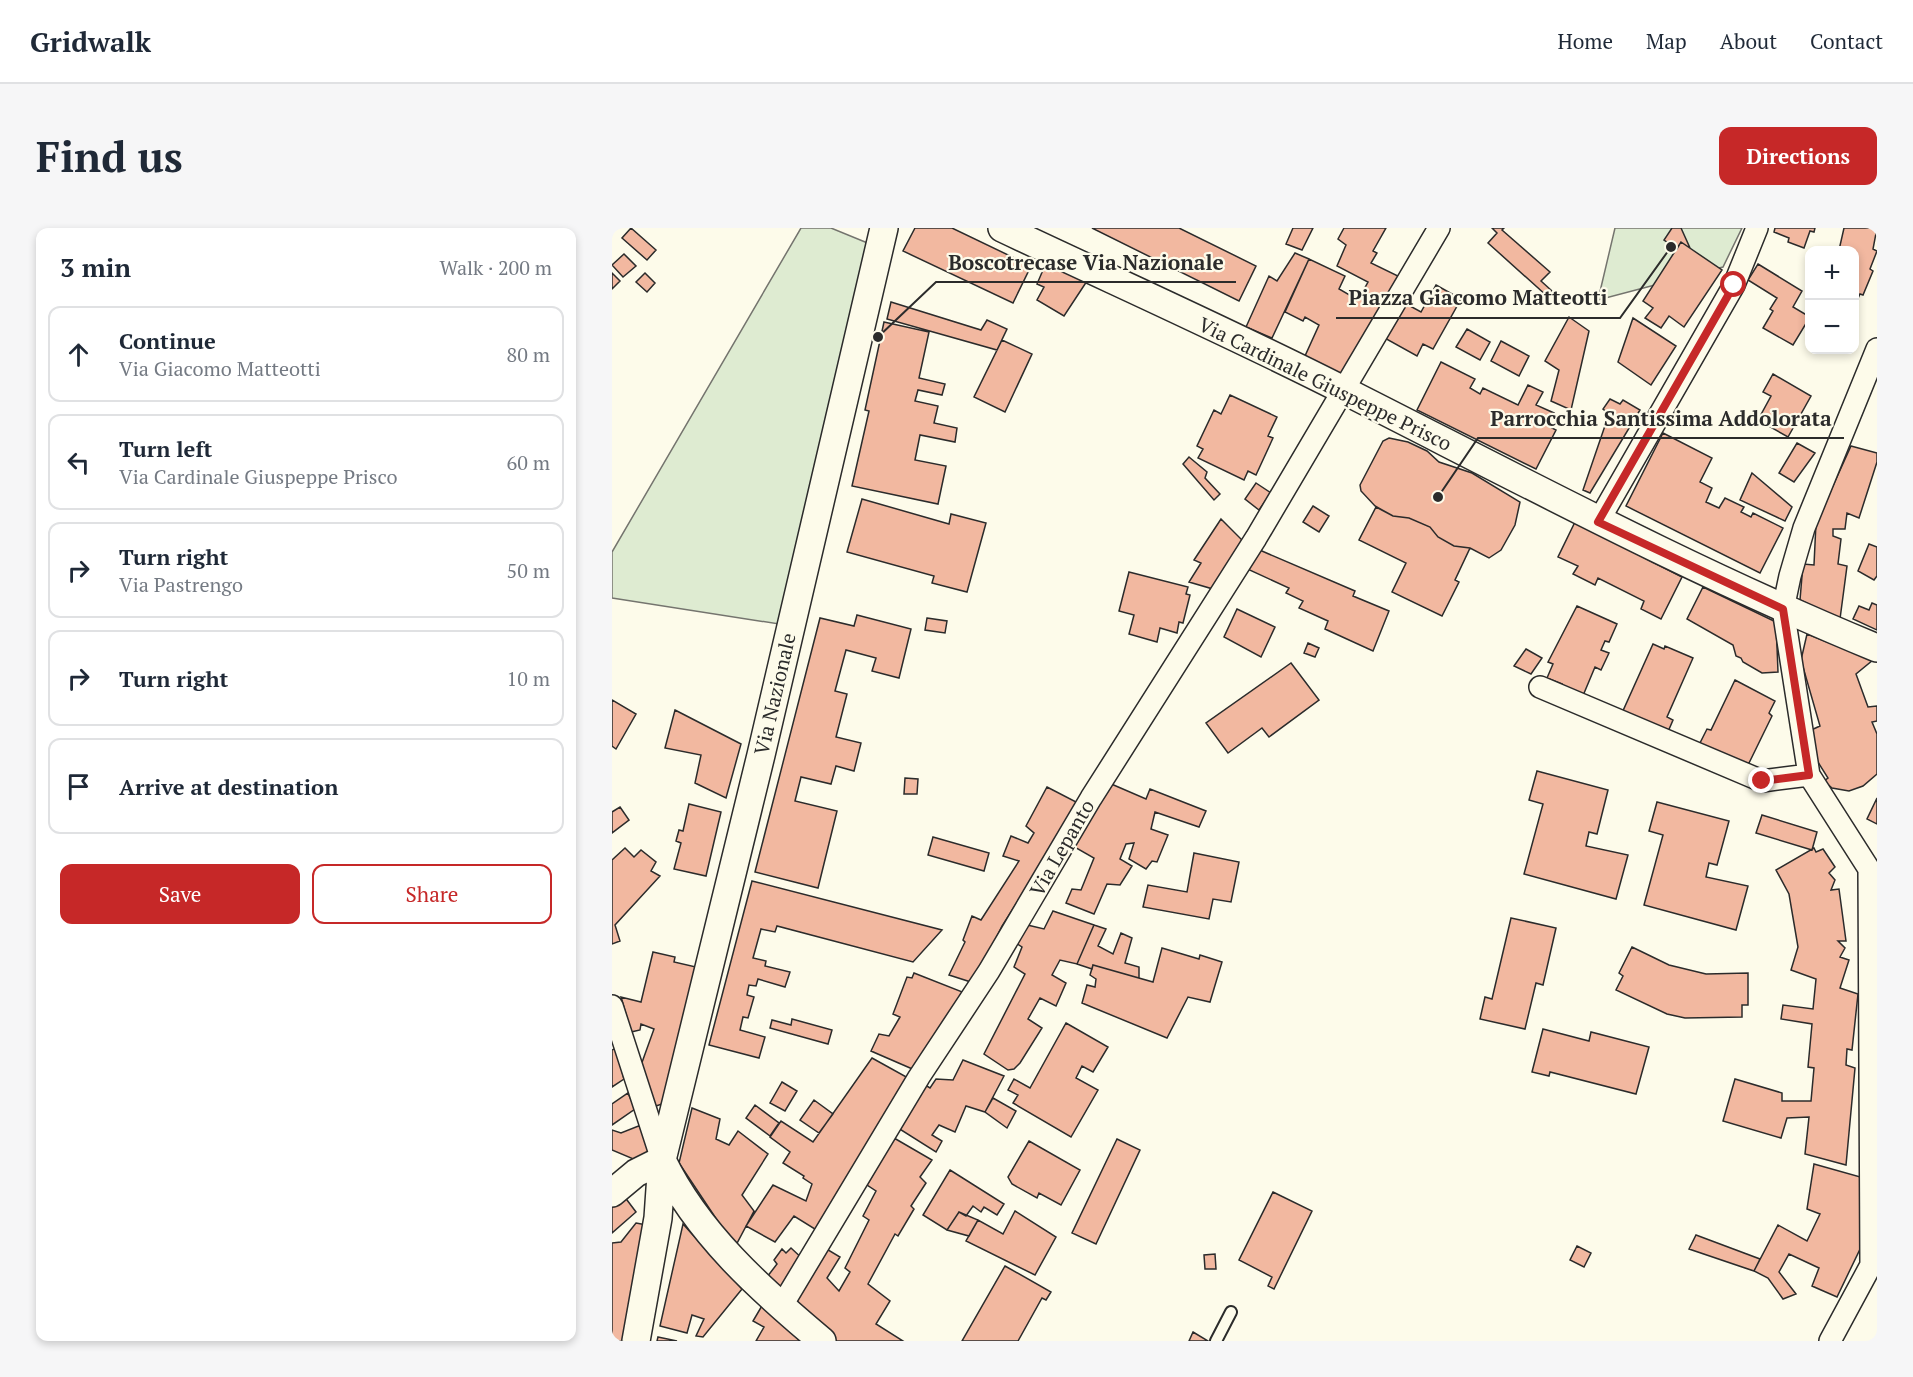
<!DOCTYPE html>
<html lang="en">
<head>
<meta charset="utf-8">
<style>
  body { margin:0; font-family:"PT Serif",serif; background:#f6f6f7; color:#1f2937 }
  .controls { position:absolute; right:18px; top:18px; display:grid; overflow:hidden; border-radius:12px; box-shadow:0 3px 9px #0003 }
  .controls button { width:54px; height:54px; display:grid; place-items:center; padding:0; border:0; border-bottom:2px solid #e0e1e3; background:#fff; color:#1f2937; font:30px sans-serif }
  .stop { position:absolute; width:18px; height:18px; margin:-14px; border:4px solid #c62828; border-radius:50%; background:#fff }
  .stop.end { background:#c62828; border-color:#fff; box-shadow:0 2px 6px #0008 }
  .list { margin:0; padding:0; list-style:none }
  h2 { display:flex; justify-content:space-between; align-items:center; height:78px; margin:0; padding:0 24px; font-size:26px }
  h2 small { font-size:20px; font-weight:400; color:#747a83 }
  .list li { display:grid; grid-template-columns:39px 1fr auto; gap:18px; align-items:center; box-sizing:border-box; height:96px; margin:0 12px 12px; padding:0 12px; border:2px solid #e0e1e3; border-radius:12px }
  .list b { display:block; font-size:22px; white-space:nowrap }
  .list p { margin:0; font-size:20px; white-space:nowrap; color:#747a83 }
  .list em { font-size:20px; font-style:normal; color:#747a83 }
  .actions { display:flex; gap:12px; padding:18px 24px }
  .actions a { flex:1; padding:14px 0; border:2px solid #c62828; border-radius:12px; text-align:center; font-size:21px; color:#c62828 }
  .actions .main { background:#c62828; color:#fff }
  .icon { flex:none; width:33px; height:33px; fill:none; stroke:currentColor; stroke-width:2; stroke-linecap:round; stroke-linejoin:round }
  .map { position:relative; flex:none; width:1265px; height:1113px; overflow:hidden; border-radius:12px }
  header { display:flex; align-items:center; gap:36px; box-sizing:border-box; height:84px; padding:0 30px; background:#fff; border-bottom:2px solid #e0e1e3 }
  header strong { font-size:28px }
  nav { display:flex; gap:33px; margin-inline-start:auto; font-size:21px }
  .intro { display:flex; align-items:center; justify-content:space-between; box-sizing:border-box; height:144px; padding:0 36px }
  h1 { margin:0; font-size:42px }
  .button { padding:15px 27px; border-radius:12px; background:#c62828; color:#fff; font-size:21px; font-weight:700 }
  main { display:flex; gap:36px; padding:0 36px }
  aside { flex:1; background:#fff; border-radius:12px; box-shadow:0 3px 9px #0003 }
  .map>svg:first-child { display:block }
  .green { fill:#deebd1; stroke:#74746e; stroke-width:1.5 }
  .building { fill:#f2b8a0; stroke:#2b2b2b; stroke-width:1.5 }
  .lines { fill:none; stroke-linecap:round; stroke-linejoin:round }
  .service-casing { stroke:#2b2b2b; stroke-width:14 }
  .minor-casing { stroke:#2b2b2b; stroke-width:24 }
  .tertiary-casing { stroke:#2b2b2b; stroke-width:30 }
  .service { stroke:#fdfbea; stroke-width:10 }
  .minor { stroke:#fdfbea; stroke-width:21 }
  .tertiary { stroke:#fdfbea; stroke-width:27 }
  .route { stroke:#c62828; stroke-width:8 }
  .labels { text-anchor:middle; stroke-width:4.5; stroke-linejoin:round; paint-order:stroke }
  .street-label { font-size:20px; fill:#2b2b2b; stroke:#fdfbea }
  .leader { fill:none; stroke:#2b2b2b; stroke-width:2 }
  .callout-dot { fill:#2b2b2b; stroke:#fdfbea; stroke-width:2 }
  .callout-label { font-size:21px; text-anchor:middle; font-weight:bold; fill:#2b2b2b; stroke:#fdfbea; stroke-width:4.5; stroke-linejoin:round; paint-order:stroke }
</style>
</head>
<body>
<header>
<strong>Gridwalk</strong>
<nav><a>Home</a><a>Map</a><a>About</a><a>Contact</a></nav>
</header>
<div class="intro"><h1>Find us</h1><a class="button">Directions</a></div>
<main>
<aside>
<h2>3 min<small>Walk · 200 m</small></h2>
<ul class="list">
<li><svg class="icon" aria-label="ahead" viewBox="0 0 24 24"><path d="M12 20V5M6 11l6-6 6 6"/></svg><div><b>Continue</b><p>Via Giacomo Matteotti</p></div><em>80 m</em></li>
<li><svg class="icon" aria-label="left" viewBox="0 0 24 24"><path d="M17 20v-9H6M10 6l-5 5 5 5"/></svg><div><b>Turn left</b><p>Via Cardinale Giuspeppe Prisco</p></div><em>60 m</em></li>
<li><svg class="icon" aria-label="right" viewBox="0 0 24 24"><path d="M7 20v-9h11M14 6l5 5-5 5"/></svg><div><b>Turn right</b><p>Via Pastrengo</p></div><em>50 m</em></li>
<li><svg class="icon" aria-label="right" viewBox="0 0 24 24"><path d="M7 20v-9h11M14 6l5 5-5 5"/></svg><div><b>Turn right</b></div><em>10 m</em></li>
<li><svg class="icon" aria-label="arrive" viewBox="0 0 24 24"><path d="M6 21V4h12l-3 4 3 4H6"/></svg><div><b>Arrive at destination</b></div></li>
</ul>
<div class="actions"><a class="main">Save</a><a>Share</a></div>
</aside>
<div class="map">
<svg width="1265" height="1113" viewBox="0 0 1265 1113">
  <rect width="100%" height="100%" fill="#fdfbea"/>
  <path class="green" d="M189,0H219L258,16L167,396L0,370V324Z
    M1003,0H1130L1111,39L986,72Z"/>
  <path class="building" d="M19,0L44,22L35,32L10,10Z
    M303,0H340L419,38L401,75L291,23Z
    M480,0H567L644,38L627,73Z
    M681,0H701L690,22L674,16Z
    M732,0H774L761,23L765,25L759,35L788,49L729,146L693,128L707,97L693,89L691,93L673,84L697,31L733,48L727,61L746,72L756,54L725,38L734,17L726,11Z
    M880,0H892L890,2L938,44L929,53L940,63L935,68L876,15L885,5Z
    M1060,0H1069L1078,20L1069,14L1065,21L1052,12Z
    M1163,0H1203L1202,4L1198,3L1192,20L1176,14L1177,10L1162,4Z
    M1232,0H1265L1261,21L1265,23L1258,41L1261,43L1251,67L1248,66L1242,79V22H1227Z
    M1069,14L1110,42L1072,99L1057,88L1049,100L1033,90L1041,80L1031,73Z
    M683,25L697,31L660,110L634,99L657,48L665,53Z
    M12,26L24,38L11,49L0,37Z
    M434,35L475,53L452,88L425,72L432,59L425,56Z
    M1146,36L1190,63L1181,79L1198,89L1181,117L1151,100L1161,83L1158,81L1165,70L1136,52Z
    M0,45L8,53L0,61Z
    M33,45L43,55L35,64L24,54Z
    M824,57L849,71L821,121L811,116L805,128L769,108L789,73L809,84Z
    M279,74L369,102L375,92L395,101L385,122L275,91Z
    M957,89L977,103L959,182L939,173L947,142L933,133Z
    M1021,90L1064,118L1039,157L1006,134Z
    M272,94L317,104L307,150L333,156L330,167L306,162L303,173L326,178L322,195L345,200L343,214L308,207L303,232L334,238L326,276L240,258L257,183L253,182Z
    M855,101L878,114L868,132L844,119Z
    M390,112L420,126L393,184L362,169Z
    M889,113L917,128L907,148L879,133Z
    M829,134L863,151L858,160L868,166L871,160L906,177L916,157L931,164L924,177L942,185L936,198L944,202L924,241L805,182Z
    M1161,146L1199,168L1176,209L1146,192L1159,168L1151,164Z
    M618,167L665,189L656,208L661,210L644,247L636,243L632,252L586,230L591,221L585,218L602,182L609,186Z
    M998,171L1008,176L1011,172L1028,182L978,265L971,262L997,186L991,181Z
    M1051,205L1100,230L1088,254L1100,260L1094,274L1107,280L1113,270L1132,279L1129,284L1139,289L1141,285L1171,300L1148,345L1014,278Z
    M777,210L796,214L815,223L827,234L860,245L908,274L903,297L889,322L877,330L858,320L842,318L826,309L818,299L797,290L781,288L763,278L749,263L748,257L771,213Z
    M1185,215L1203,225L1182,254L1167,245Z
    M1239,218L1265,225V234L1247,290L1235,285L1233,301H1221V308L1229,311L1226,336L1235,338L1228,391L1188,372L1191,336L1202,337L1204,295Z
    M577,229L595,244L593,250L608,266L602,272L571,236Z
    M1140,245L1180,279L1173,293L1128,272Z
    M644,255L659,265L647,282L633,271Z
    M250,271L337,296L339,286L374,295L355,364L320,355L322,348L235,324Z
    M701,278L717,288L707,304L691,294Z
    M764,279L781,288L797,290L818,299L826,309L842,318L858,320L843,352L847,354L830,388L780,364L794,335L747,312Z
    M609,291L630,312L601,361L577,354L589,335L582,332Z
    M963,294L1070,349L1049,391L1029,381L1032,373L986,350L983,357L961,346L966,338L946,329Z
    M1257,316L1265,319V348L1262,352L1246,343Z
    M643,320L743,363L741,368L777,383L761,423L713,401L716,393L687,380L691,373L674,365L677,360L631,339Z
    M517,344L576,359L574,366L578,367L571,395L567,394L565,405L548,400L545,414L517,406L522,387L507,383Z
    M1091,359L1164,394L1166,444L1150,445L1131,434L1129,430L1124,428L1121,417L1075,391Z
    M1260,375L1265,377V402L1241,391L1247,378L1257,382Z
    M965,378L1005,396L997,414L993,413L989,422L997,425L989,442L983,439L970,470L948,460L950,456L935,450L941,436L936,434Z
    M625,381L663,399L649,429L612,409Z
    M245,387L299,401L287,450L260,443L264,430L234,422L223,463L235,466L224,509L249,515L242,543L224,538L219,556L189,549L183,573L225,583L206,660L143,644L208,390L242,398Z
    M315,390L335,393L333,405L313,402Z
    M1195,406L1261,432L1244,446L1256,479L1265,478V493L1260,494L1265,506V546L1251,558L1237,563L1220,560L1212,553L1216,550L1204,531L1197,503L1208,498L1189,432Z
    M696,415L707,420L703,429L692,425Z
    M1041,416L1052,421L1053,418L1081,430L1055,489L1061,492L1055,506L1010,485Z
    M914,421L930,430L919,446L902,438Z
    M679,435L707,472L657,509L650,500L616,525L594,495Z
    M1123,452L1163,473L1157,485L1160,488L1137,535L1118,534L1086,519L1095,501L1099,502Z
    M0,472L24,486L4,521L0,518Z
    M63,482L129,516L114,570L83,555L89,527L53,520Z
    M925,543L996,562L985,606L977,604L974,618L1016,627L1004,671L912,646L931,576L917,572Z
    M293,550L306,551L305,566H292Z
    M497,555L534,571L538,561L594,583L587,599L543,584L539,601L556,607L545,634L540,633L534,641L517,631L522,615L514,616L508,631L520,638L508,657L495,656L482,686L454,675L460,661L469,662L482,630L459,617Z
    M435,559L468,576L390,698L362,755L337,747L353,714L351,712L360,688L369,692L407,633L391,628L399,608L416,615L422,605L414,598Z
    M1265,570V596L1255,591Z
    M1045,574L1117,593L1105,637L1097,635L1094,649L1136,658L1124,702L1032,677L1051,607L1037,603Z
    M77,576L109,584L94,648L62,641L69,615L64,613L67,602L71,603Z
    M8,579L17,592L0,605V584Z
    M1150,587L1205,604L1200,622L1144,605Z
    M321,609L377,625L372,643L316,627Z
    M13,620L22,629L29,622L44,634L39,643L48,648L3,697L8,713L0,716V632Z
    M1202,620L1204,624L1211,621L1223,639L1217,645L1223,652L1219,662L1227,661L1234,713H1226L1233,720L1228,729L1237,732L1228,760L1246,766L1240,822L1235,821L1234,837L1243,840L1234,937L1193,926L1197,889L1175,890L1169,910L1111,893L1123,851L1170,865V873H1199L1202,840L1196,839L1200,796L1169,791L1171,777L1201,781L1204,751L1179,742L1186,719L1177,666L1164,642Z
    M582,625L627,634L619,674L601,671L597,691L531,679L536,657L575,664Z
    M140,653L330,702L301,734L165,698L163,704L149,701L141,730L154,733L153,738L178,744L173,759L146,751L144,758L137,757L135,767L142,769L136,790L131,789L128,802L153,809L147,830L97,817Z
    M441,683L482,697L465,736L448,732L440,747L454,755L444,778L428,770L416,791L430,800L408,835L402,841L396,842L372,826L413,746L402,739L410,719L404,715L411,696L432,701Z
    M899,690L944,700L931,757L924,755L913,801L868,791L873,769L880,771Z
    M482,697L494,701L486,718L501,726L509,705L520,710L513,735L527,739V750L481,737L480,741L465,736Z
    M1020,719L1057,737L1094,746L1136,745V777H1130V789L1073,790L1055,786L1004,762L1011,748L1007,745Z
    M550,720L587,731L588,727L610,734L598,774L576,769L555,810L470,775L475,757L483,759L484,751L478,747L481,737L541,754Z
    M41,724L63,729L62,734L84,739L53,875L44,878L28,840L42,801L29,796L28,802L19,804L9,769L29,774Z
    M302,745L353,765L305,843L259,823L267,806L277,808L288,789L281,786L295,749L300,750Z
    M180,791L220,802L216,816L158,800L160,792L179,797Z
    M454,795L496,819L481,844L470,838L464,850L486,862L459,909L401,875L406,867L396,862L402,851L418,860Z
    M931,801L977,813L979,804L1037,819L1024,866L938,844L937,848L920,844Z
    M4,820L12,851L0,859V822Z
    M260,830L298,851L206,1003L182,988L163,1014L134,998L161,957L194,973L200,956L191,950L192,948L171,935L178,924L158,909L169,893L201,914Z
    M351,832L392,848L373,884L354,878L343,904L327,897L320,907L330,913L324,924L286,900L310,855L318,860L324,851L341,852Z
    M170,854L185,863L173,883L158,875Z
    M16,865L23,881L0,897V876Z
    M381,870L404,883L395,900L373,884Z
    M202,872L221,886L207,905L188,892Z
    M143,877L167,895L158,908L134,890Z
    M80,880L108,891L104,911L117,917L126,903L156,926L130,967L142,983L123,1019L67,935Z
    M29,897L39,922L26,933L0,922V902L9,905Z
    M282,910L320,932L308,949L314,955L299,978L302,981L286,1008L283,1006L256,1056L278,1073L264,1096L291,1113H222L179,1073L213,1020L228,1029L215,1050L227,1063L238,1044L233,1040L257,992L251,988L264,963L255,957Z
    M505,911L528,922L484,1016L460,1005Z
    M417,913L468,942L449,977L427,965L425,970L400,956L396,949Z
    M1202,936L1252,950L1250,1017L1225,1069L1200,1058L1207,1040L1177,1026L1167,1044L1184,1066L1171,1071L1156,1050L1142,1043L1166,997L1195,1013L1208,986L1195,981Z
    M338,942L392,976L385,987L372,979L369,984L361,978L354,988L347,984L335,1002L311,987Z
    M9,964L24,984L0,1005V972Z
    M661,964L700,983L662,1061L656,1058L660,1049L627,1032Z
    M403,983L444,1009L423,1047L354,1013L366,992L391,1006Z
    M347,984L366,992L357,1008L335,1002Z
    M24,995L35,997L16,1113H0V1015L9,1014Z
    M71,996L130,1061L91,1109L84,1108L92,1091L80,1087L75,1105L48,1098Z
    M1084,1007L1148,1031L1142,1043L1077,1021Z
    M965,1018L979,1025L972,1039L958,1032Z
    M179,1020L193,1033L170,1065L155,1049L165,1036L162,1032L170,1021L174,1025Z
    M603,1026L604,1041H593L592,1027Z
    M393,1038L439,1064L434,1072L430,1070L406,1113H350Z
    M151,1076L188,1113H144L152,1099L141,1093Z
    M581,1104L596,1113H577Z
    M46,1109L65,1113H45Z"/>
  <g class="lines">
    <defs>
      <path id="service" d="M604,1113L619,1084"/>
      <path id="minor" d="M986,294L1122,57L1145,0
        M928,459L1150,553L1197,547
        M0,778L50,932
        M169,1079L307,849L377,743L479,570L644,310L827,0
        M1218,1113L1259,1037L1257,641L1197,547L1171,381L1178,348L1192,300L1265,121"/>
      <path id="tertiary" d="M390,0C504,54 621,106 733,163C909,252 1082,345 1265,420
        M50,932C85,1005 149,1062 210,1113
        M0,965L24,945L50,932
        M24,1113L46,990L50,932L149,527L272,0"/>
    </defs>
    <use href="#service" class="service-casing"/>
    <use href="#minor" class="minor-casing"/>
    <use href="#tertiary" class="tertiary-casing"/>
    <use href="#service" class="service"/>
    <use href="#minor" class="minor"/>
    <use href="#tertiary" class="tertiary"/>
  </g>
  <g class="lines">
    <path class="route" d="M1122,57L986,294L1171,381L1197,547L1150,553"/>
  </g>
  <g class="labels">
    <g class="street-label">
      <text transform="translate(713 156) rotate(26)" y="7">Via Cardinale Giuspeppe Prisco</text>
      <text transform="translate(163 466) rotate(-77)" y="7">Via Nazionale</text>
      <text transform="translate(450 620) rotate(-60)" y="7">Via Lepanto</text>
    </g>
  </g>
  <path class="leader" d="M266 109L324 54H624M1059 19L1008 90H724M826 269L866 210H1232"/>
  <g class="callout-dot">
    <circle cx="266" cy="109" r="6"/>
    <circle cx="1059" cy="19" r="6"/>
    <circle cx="826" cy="269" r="6"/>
  </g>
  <g class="callout-label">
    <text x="474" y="42">Boscotrecase Via Nazionale</text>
    <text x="866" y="77">Piazza Giacomo Matteotti</text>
    <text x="1049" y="198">Parrocchia Santissima Addolorata</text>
  </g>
</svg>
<div class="controls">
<button>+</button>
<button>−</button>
</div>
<div class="stop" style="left:1122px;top:57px"></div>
<div class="stop end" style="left:1150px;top:553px"></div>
</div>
</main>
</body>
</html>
